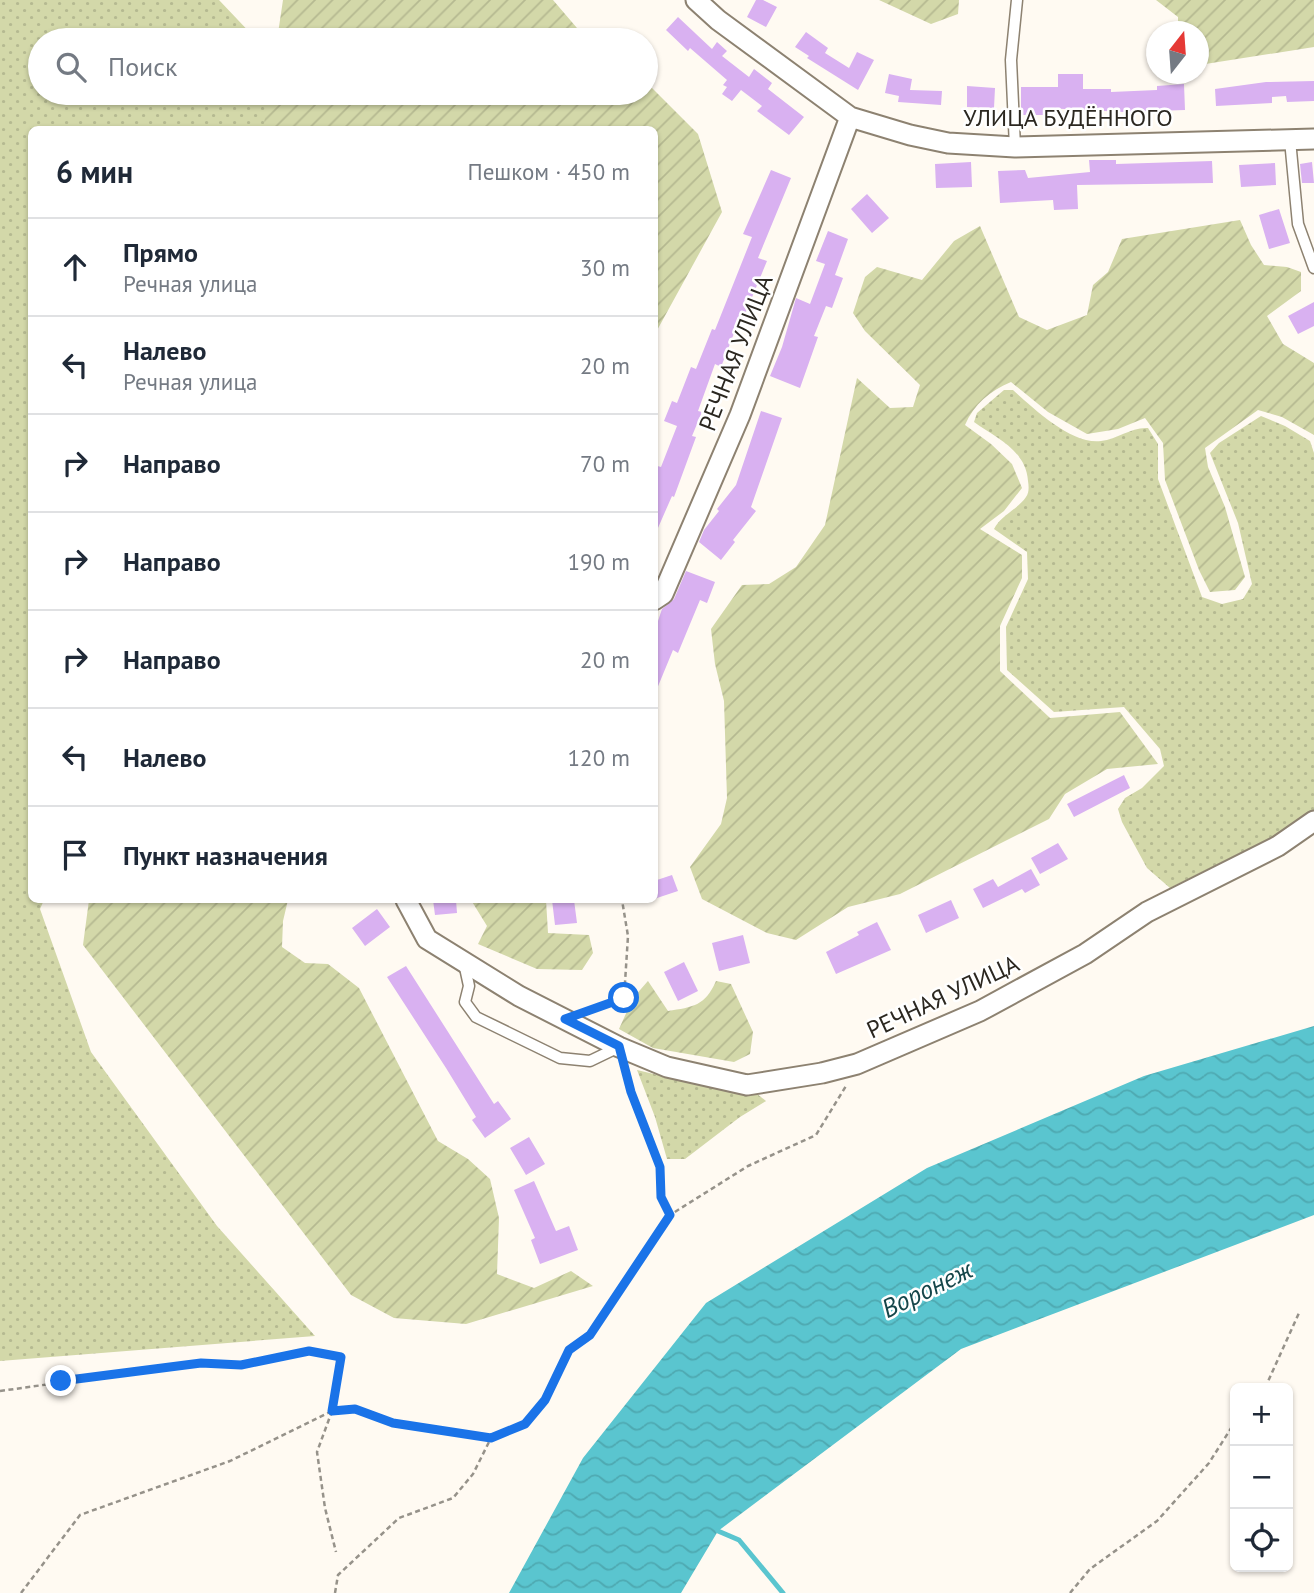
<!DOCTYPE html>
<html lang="ru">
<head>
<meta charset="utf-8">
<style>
  body { margin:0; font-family:"PT Sans",sans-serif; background:#f2f2f3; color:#1f2937 }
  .controls { position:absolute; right:21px; bottom:21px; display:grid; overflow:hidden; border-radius:10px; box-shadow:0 2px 5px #0004 }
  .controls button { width:63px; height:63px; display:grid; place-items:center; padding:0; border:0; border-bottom:2px solid #e0e1e3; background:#fff; color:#1f2937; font:35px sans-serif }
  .compass { position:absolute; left:1146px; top:21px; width:63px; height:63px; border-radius:50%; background:#fff; box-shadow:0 2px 5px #0004; rotate:17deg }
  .stop { position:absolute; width:21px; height:21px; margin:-16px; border:5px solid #1a73e8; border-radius:50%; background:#fff }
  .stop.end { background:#1a73e8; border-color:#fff; box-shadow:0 2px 7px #0008 }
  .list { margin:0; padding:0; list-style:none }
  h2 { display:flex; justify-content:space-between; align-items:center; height:91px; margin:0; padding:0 28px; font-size:30px }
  h2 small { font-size:23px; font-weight:400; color:#747a83 }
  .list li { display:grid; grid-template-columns:46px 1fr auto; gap:21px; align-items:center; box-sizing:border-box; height:98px; padding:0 28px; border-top:2px solid #e0e1e3 }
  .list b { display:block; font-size:26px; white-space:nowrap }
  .list p { margin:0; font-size:23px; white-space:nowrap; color:#747a83 }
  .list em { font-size:23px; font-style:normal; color:#747a83 }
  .icon { flex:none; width:38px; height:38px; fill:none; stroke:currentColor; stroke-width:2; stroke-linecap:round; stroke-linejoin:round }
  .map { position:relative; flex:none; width:1314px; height:1593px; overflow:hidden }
  .search { position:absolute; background:#fff; box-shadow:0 2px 5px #0004; left:28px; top:28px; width:630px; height:77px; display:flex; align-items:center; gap:18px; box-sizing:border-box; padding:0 24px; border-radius:38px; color:#747a83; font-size:26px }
  .panel { position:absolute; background:#fff; box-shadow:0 2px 5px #0004; left:28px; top:126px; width:630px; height:777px; border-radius:10px }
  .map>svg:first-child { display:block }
  .grass { fill:url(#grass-dots) }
  .garden { fill:url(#garden-furrows) }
  .water { fill:url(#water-waves) }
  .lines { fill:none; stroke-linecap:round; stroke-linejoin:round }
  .stream { stroke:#5ac5cf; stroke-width:5 }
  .building { fill:#d9b1f1 }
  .lane-casing { stroke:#8d8271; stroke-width:13 }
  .street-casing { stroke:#8d8271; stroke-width:23 }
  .path { stroke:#96928a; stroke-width:2.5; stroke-dasharray:5 3.5; stroke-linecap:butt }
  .lane { stroke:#fff; stroke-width:10 }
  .street { stroke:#fff; stroke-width:19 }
  .route { stroke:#1a73e8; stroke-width:9 }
  .labels { text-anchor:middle; stroke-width:5; stroke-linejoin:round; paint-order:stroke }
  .street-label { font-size:24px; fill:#2b2720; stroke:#fff }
  .water-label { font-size:26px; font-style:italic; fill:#15464a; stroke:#fff }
</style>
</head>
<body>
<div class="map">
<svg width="1314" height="1593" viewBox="0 0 1314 1593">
  <defs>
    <pattern id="grass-dots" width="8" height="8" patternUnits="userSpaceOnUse" patternTransform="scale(1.75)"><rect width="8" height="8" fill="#d3d8a9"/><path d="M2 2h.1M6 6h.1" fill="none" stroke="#b5b991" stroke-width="1.8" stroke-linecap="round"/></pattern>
    <pattern id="garden-furrows" width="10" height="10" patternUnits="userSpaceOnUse" patternTransform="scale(1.75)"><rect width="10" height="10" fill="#d3d8a9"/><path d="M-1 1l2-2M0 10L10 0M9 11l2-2" fill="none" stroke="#b5b991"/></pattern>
    <pattern id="water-waves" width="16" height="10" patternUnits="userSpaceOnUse" patternTransform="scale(1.75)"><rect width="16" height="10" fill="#5ac5cf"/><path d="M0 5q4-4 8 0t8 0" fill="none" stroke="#4ea9b1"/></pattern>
  </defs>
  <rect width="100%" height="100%" fill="#fffaf2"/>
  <path class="grass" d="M0,0H219L257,40H40V93H288L300,129L32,130V900H44L40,909L91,1052L217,1226L315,1336L0,1361Z
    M1004,390H1013C1033,408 1072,445 1101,441C1118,439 1131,427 1148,428L1158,444V479L1202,597L1222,604L1243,599L1252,584L1238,523L1210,453L1219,443L1261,416L1285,426L1310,441L1314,453V810L1278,834L1170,888L1147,868L1122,822L1118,809L1125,798L1142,788L1164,766L1160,749L1124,707L1054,712L1007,670L1006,627L1028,579L1027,552L994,529C1001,515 1017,510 1026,497C1029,493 1029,487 1028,481C1026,450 996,438 974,422L977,413Z
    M637,1070L708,1087L756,1093L766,1101L740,1117L685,1159H667L655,1117Z"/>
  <path class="garden" d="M283,0H553L577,28L595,40H277Z
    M879,0H959L958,14L931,24Z
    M1156,0H1314V47L1199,65L1198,32L1178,31V17Z
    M646,82L698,134L722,212L655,334L654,130L263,129L269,93H646Z
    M1240,220L1251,245L1264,265L1287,267L1301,272V291L1267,316L1283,344L1314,363V435L1282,417L1258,410L1205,448L1208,467L1225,507L1245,577L1235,590L1210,592L1199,570L1165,480L1163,443L1145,418L1118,429L1087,434L1048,412L1011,382C990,391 974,404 965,425L991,444L1012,464L1022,488L1004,511L980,529L1022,555V578L1000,626V671L1050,718L1120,712L1158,764L1107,769L1065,794L1049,819L900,894L848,907L796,940L767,933L702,899L690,867L721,824L727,798L724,701L715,664L711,629L742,585L769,584L796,567L825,525L857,378L890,408L913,407L920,385L865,331L853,313L865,277L877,267L922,280L954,241L980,226L1019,317L1047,330L1087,315L1093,285L1108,272L1122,239Z
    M89,900H288L283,921L282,947L305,963L328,964L359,988L438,1141L468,1159L490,1179L499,1218L497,1274L534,1288L571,1271L593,1286L466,1324L394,1318L351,1295L83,945Z
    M471,900H546L548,933L589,935L593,953L582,970L537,969L478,944L487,926Z
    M648,981L668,1011C693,1007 705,1006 716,981L731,984L753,1032L750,1054L734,1062L653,1048L619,1029L633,998Z"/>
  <path class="water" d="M1314,1026V1215L961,1349L718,1531L681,1593H509L583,1458L706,1303L927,1168L1144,1076Z"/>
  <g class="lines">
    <path class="stream" d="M718,1531L739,1540L783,1593"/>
  </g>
  <path class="building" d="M756,0H763L777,7L766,27L747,17Z
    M678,17L712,49L717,42L727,51L722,56L749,77L754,69L772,83L768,89L804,117L789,135L757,111L762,106L741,90L732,101L722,94L727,87L723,85L727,80L690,48L688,51L666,30Z
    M806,32L828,48L825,53L849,68L857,52L874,60L858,90L807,58L809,56L795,47Z
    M889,74L912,79L910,90L942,91L941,105L898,102L899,96L885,93Z
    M1058,74H1083V89H1111V92L1157,90V86L1184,84L1185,110L1124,112L1045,108V115H1021V87H1058Z
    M1314,81V101L1287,102L1286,96L1272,97V103L1216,106L1215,89L1266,82Z
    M967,86L995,88L994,108L967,107Z
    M1089,160H1116V164L1212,161L1213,183L1077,185L1078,209L1054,210L1053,200L1000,203L998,171L1025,170L1028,178L1090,172Z
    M971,162L972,187L936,188L935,164Z
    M1312,162L1314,183H1302L1300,164Z
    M1275,163L1276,185L1241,187L1239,165Z
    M771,170L791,178L758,258L767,261L741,324L738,323L721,367L715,364L698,411L702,412L692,436L696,437L674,497L672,496L654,537V465L661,467L677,426L664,421L672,401L677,403L691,367L696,369L712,329L715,330L752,237L743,234Z
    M867,194L889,218L872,233L851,209Z
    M1279,209L1290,243L1269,249L1259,215Z
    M828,231L848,239L835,275L843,278L832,308L826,306L814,336L818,337L800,388L770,376L782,347L796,298L810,304L825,264L816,261Z
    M1314,302V326L1298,334L1288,316Z
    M761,411L782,418L751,507L756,511L733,540L735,542L721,560L699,542L704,530L719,511L717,509L736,485Z
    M686,571L715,582L707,603L700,600L678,653L673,650L654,696V619L658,621L662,609L674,599Z
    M1124,775L1130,788L1074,817L1067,804Z
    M1058,843L1068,859L1040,874L1031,858Z
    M1031,869L1040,885L1025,893L1022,889L983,908L973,889L993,879L998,887Z
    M672,875L678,891L654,899V881Z
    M433,900H456L457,913L435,915Z
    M552,900H574L577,923L555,925Z
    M951,900L959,918L926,933L918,915Z
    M377,909L390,927L365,946L352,928Z
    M877,922L891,950L836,974L826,952L859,935L857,932Z
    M743,935L750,963L719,971L712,943Z
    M684,962L698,991L678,1001L664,972Z
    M406,966L494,1104L498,1101L511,1119L485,1138L472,1120L476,1117L446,1068L387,977Z
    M529,1137L545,1164L526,1175L510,1148Z
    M534,1181L556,1231L569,1226L578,1250L540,1264L531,1240L535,1238L514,1190Z"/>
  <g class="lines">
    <defs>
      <path id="lane" d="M1290,140L1298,224L1314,268
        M1015,147L1011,60L1017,0
        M464,963L469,986L465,1002L476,1017L560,1058L590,1061L617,1048"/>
      <path id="street" d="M696,0L718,20L850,117L910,135L948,143L1015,147L1314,139
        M654,600L663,594L740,415L850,117
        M406,900L427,939L519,996L619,1047L667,1067L747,1085L822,1073L857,1064L980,1011L1085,954L1147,912L1278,846L1314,821"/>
    </defs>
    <use href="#lane" class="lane-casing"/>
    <use href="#street" class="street-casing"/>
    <path class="path" d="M588,1011L624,998L628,936L622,900
      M625,1070L631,1092L661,1167V1197L670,1215
      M1265,1388L1299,1313
      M0,1391L201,1363L241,1365L309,1351L341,1357L332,1411L317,1452L325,1508L336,1552
      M21,1593L80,1515L230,1461L332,1411L355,1409L393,1422L491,1438L525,1425L545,1400L569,1350L590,1335L670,1215L748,1166L816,1135L846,1086
      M335,1593L338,1575L399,1518L453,1498L473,1474L491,1438
      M1070,1593L1090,1569L1157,1521L1209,1463L1235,1422"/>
    <use href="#lane" class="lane"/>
    <use href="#street" class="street"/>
  </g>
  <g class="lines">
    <path class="route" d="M61,1381L201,1363L241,1365L309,1351L341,1357L332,1411L355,1409L393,1423L491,1438L525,1424L545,1400L569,1350L590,1335L670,1215L661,1197L660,1167L631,1092L619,1046L565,1019L624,998"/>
  </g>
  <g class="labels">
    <g class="street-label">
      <text x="1068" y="126">УЛИЦА БУДЁННОГО</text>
      <text transform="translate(736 353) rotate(-69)" y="8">РЕЧНАЯ УЛИЦА</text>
      <text transform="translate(943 997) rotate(-25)" y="8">РЕЧНАЯ УЛИЦА</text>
    </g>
    <g class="water-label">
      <text transform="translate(927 1289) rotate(-26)" y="9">Воронеж</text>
    </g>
  </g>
</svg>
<div class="controls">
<button>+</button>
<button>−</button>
<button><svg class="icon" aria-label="locate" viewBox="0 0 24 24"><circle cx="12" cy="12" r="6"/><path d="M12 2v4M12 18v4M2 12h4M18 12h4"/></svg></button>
</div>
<svg class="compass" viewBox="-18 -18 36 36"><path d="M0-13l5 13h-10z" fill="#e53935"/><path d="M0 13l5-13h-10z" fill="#747a83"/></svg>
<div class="stop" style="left:624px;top:998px"></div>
<div class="stop end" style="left:61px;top:1381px"></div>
<div class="search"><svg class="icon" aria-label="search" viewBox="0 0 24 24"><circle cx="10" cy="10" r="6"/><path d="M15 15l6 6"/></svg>Поиск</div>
<section class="panel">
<h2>6 мин<small>Пешком · 450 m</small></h2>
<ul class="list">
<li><svg class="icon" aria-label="ahead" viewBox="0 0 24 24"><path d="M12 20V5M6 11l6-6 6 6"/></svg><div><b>Прямо</b><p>Речная улица</p></div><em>30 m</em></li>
<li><svg class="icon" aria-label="left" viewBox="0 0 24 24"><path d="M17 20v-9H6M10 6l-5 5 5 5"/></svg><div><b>Налево</b><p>Речная улица</p></div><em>20 m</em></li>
<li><svg class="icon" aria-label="right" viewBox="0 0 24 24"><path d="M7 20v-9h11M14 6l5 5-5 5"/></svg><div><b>Направо</b></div><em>70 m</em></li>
<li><svg class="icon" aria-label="right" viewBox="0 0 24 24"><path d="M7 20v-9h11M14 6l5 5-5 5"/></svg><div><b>Направо</b></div><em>190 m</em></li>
<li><svg class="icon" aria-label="right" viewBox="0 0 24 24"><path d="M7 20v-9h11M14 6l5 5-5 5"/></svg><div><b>Направо</b></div><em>20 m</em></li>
<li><svg class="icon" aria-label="left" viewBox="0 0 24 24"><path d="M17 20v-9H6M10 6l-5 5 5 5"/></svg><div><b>Налево</b></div><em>120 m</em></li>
<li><svg class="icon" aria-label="arrive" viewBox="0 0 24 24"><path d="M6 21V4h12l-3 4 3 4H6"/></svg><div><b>Пункт назначения</b></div></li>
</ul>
</section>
</div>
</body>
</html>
